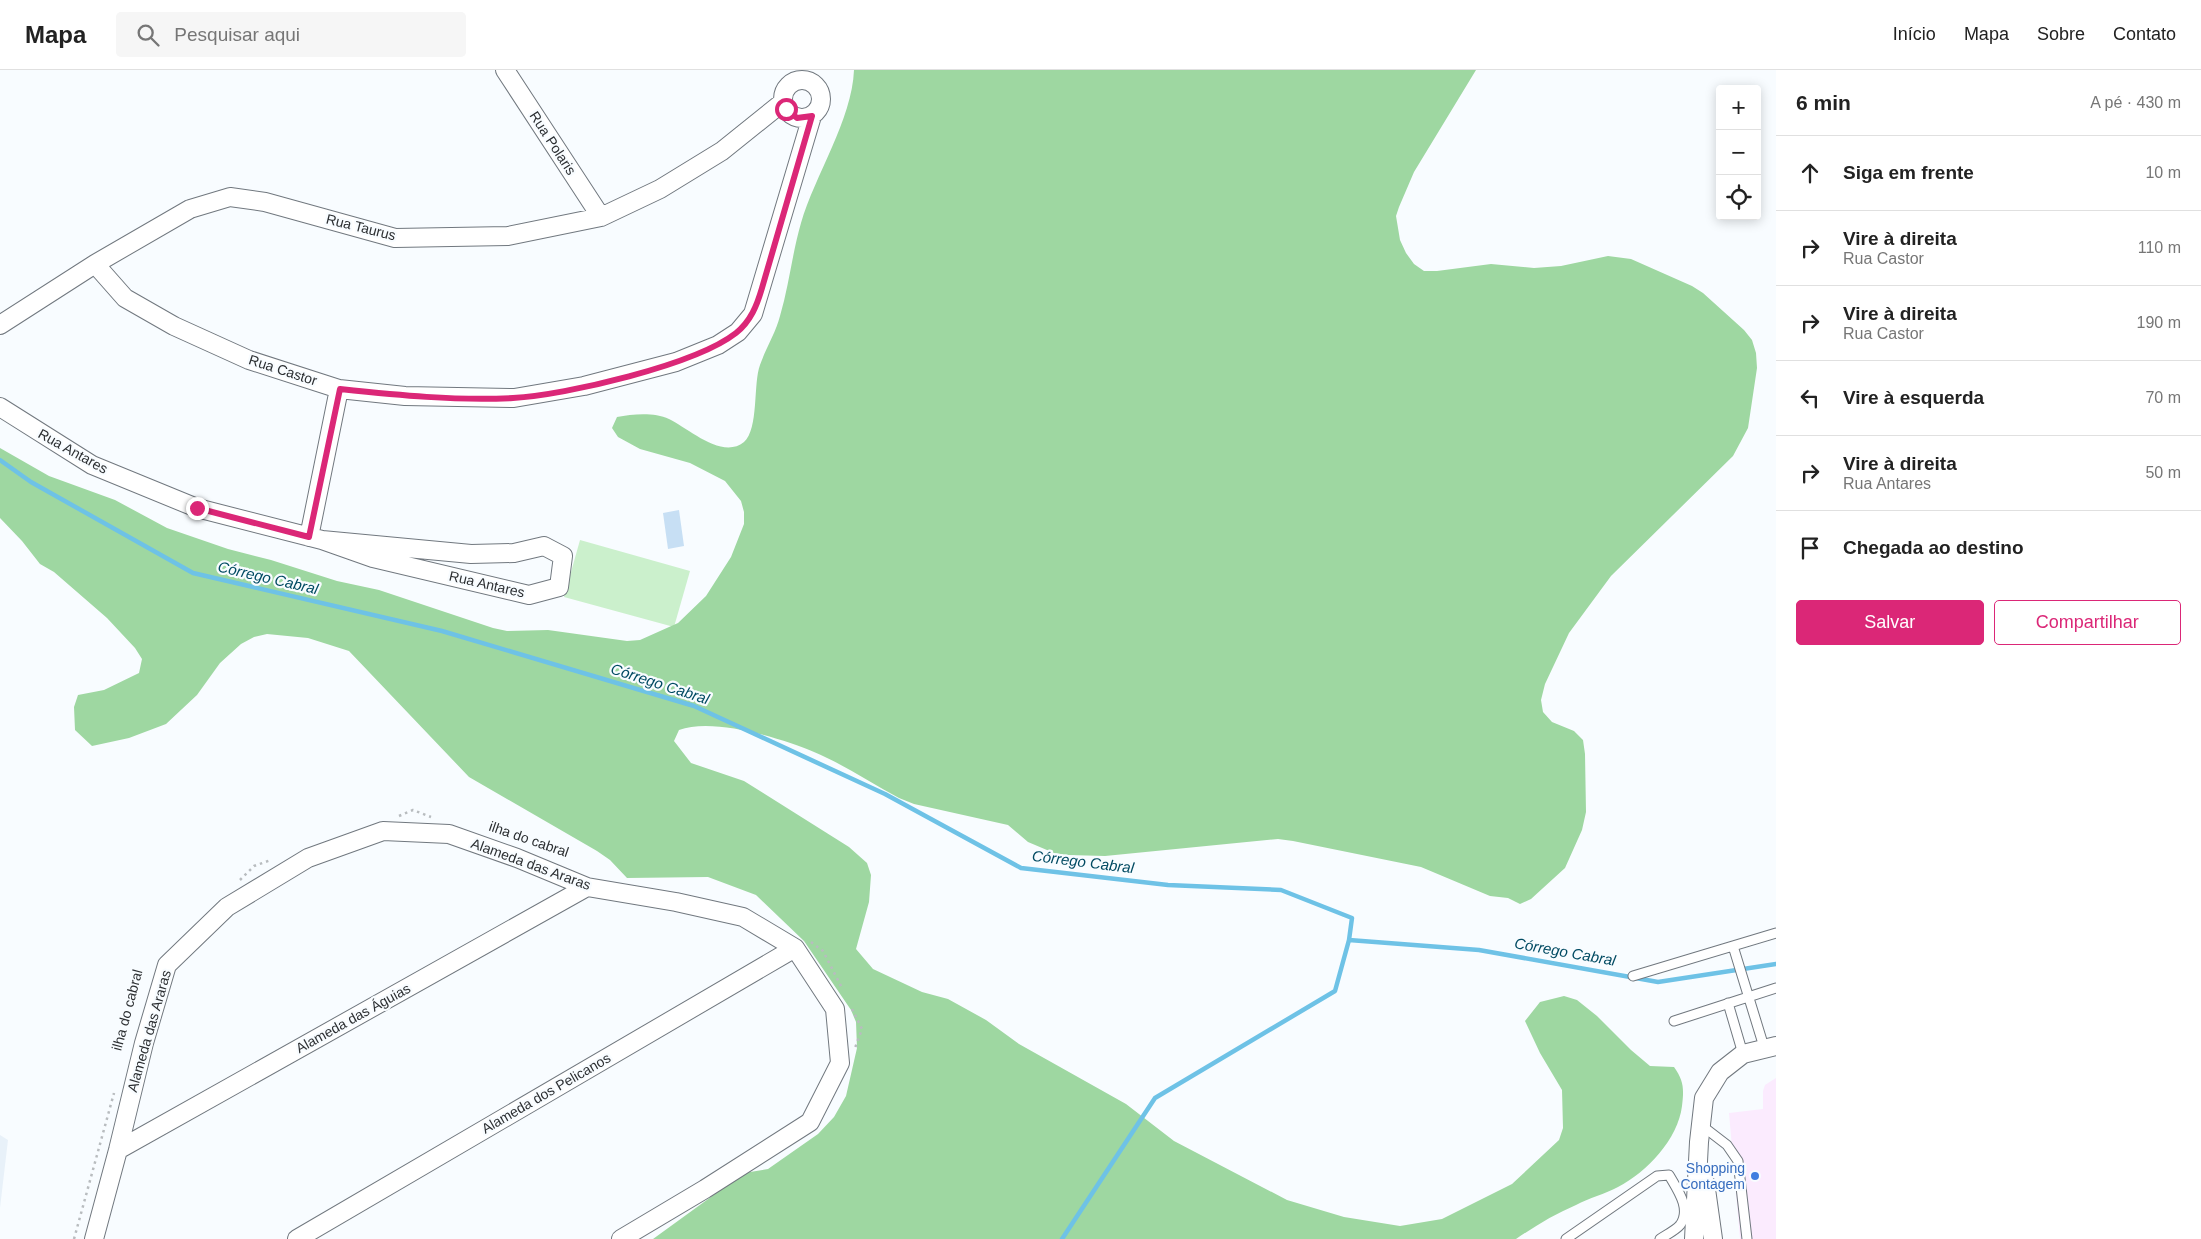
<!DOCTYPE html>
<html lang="pt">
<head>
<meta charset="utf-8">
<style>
  body { margin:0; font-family:Helvetica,sans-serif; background:#f6f6f6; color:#222 }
  .controls { position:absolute; right:15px; top:15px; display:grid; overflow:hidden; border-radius:5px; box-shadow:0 2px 12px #0003 }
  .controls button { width:45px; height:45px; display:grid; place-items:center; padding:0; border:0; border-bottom:1px solid #e0e0e0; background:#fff; color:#222; font:25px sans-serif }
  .stop { position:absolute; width:15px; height:15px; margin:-11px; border:4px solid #db2777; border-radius:50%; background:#fff }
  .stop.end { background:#db2777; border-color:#fff; box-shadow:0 1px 5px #0008 }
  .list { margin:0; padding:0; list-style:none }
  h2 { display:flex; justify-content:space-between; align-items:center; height:65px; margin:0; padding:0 20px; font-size:21px }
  h2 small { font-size:16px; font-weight:400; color:#767676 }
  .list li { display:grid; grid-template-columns:32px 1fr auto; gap:15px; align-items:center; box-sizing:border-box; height:75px; padding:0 20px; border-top:1px solid #e0e0e0 }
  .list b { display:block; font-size:19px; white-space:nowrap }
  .list p { margin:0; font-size:16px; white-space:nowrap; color:#767676 }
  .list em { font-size:16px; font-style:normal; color:#767676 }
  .actions { display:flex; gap:10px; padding:15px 20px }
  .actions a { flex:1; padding:11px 0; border:1px solid #db2777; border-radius:5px; text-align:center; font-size:18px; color:#db2777 }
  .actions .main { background:#db2777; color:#fff }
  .icon { flex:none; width:28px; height:28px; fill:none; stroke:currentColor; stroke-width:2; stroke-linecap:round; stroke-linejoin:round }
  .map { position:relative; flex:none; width:1776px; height:1169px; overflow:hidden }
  header { display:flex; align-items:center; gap:30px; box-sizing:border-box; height:70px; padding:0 25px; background:#fff; border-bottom:1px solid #e0e0e0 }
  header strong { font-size:24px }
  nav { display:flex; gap:28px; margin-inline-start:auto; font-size:18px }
  .search { width:350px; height:45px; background:#f6f6f6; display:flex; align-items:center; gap:12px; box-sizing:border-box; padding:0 18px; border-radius:5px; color:#767676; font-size:19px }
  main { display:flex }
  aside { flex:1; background:#fff }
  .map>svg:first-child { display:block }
  .commercial { fill:#fbebfe }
  .built { fill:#e8f1f9 }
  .green { fill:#cbf0cc }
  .forest { fill:#9ed7a1 }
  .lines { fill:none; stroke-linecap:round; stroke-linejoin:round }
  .stream { stroke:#6ec2e6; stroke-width:4.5 }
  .building { fill:#c7dff4 }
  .service-casing { stroke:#71787f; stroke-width:11 }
  .minor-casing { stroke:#71787f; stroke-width:20 }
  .path { stroke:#b8bcbf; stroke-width:2.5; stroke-dasharray:2.5 4; stroke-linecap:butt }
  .service { stroke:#fff; stroke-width:9 }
  .minor { stroke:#fff; stroke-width:18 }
  .route { stroke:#db2777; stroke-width:6 }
  .shop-dot { fill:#3f7fe0; stroke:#f8fcff; stroke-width:2 }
  .labels { text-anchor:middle; stroke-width:4.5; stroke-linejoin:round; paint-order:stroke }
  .street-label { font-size:14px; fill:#2c2f32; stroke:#f8fcff }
  .shop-label { font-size:14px; fill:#366cbe; stroke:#f8fcff; text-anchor:end }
  .water-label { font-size:15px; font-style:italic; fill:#004a62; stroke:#f8fcff }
</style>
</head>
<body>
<header>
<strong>Mapa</strong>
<div class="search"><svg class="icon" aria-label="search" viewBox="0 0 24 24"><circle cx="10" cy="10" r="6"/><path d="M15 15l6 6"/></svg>Pesquisar aqui</div>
<nav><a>Início</a><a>Mapa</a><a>Sobre</a><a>Contato</a></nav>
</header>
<main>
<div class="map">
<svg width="1776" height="1169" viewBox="0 0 1776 1169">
  <rect width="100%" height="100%" fill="#f8fcff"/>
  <path class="commercial" d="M1776,1008V1169H1740L1729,1043L1763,1039V1021L1765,1015Z"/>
  <path class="built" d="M0,1065L8,1070L0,1138Z"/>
  <path class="green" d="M580,470L690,501L674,557L564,527Z"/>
  <path class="forest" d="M854,0H1476L1414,102L1399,137L1396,146L1400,170L1406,183L1414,194L1424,201H1437L1491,194L1534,198L1561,196L1608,186L1631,189L1692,216L1703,223L1744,260L1752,270L1756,283L1757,298L1748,358L1733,386L1611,506L1569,563L1545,614L1541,630L1543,642L1552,652L1574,661L1583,670L1585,684L1586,742L1582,760L1565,798L1531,829L1520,834L1508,828L1490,826L1421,797L1293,771L1278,769L1105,786L1068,785L1054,783L1028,772L1008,755L914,734L899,728C871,713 843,694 814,682C780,668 713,647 679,660L674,671L691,693L744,711L849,777L867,793L871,805L869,832L856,879L873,899L922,922L948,929L986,950L1019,974L1126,1034L1174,1071L1287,1130L1344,1147L1400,1156L1442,1149L1512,1114L1559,1070L1563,1058L1562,1020L1540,983L1525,951L1540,932L1564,926L1577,930L1597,946L1631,980L1650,996L1674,997C1684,1011 1684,1019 1682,1036C1678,1069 1647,1102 1618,1117C1605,1124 1589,1128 1576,1135C1555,1144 1535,1156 1516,1169H653L744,1103L768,1099L818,1064L834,1047L846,1026L857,978L856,952L851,940L804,871L756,825L708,807L627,808L610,790L597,781L469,707L349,581L308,568L267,564L254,567L241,574L220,593L197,625L166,654L129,668L92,676L75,660L74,637L78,625L104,620L139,603L142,589L135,578L107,548L54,502L40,494L22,471L0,448V378L49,406L115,430L167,458L228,479L271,490L337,511L379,520L493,558L507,561L548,560L627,571L640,570L678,553L706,526L731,487L744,454V442L741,431L725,411L690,393L640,379L618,367L612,358L617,347C633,344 654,342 669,349C688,358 722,390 744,372C759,359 753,313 760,295C766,278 776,262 780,246C789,216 792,184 801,153C815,105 852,50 854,0Z"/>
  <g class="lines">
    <path class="stream" d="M0,390L31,412L193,503L442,561L694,636L885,724L1021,798L1168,815L1281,820L1352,848L1349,870L1479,880L1658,912L1776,894
      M1062,1169L1155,1028L1335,921L1349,870"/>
  </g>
  <path class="building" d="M679,440L684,476L668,479L663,443Z"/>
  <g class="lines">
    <defs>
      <path id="service" d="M1733,876L1764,977
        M1633,906L1776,863
        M1728,933L1743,984
        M1674,951L1776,918
        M1701,1055L1727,1075L1738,1091L1747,1169
        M1566,1169L1657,1106L1669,1105C1677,1119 1692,1139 1680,1155C1676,1160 1666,1165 1660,1169"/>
      <path id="minor" d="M505,0L601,147
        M783 29a19 19 0 1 1 38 0a19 19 0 1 1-38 0Z
        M95,194L125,228L174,256L249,290L339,319L405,326L514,328L584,316L676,292L718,275L738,262L753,244L812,46
        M0,255L95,194L190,139L230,127L265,132L395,168L508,166L601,147L660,119L722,81L783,32
        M0,337L92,395L197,438L322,470L373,488L529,525L559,517L563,486L544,476L514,483L471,484L322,470
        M309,467L339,319
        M118,1080L587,817
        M1705,1112L1713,1169
        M94,1169L118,1080L144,973L167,895L227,837L308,788L383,761L449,764L517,788L587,817L676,832L743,847L795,878L835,939L840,993L810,1052L705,1119L621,1169
        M297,1169L795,878
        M1694,1169L1699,1072L1704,1028L1720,1002L1743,984L1776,976"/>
    </defs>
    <use href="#service" class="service-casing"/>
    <use href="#minor" class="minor-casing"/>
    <path class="path" d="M399,746L413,740L431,747
      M240,810L254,796L271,790
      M811,872L823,881L842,918
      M852,939L862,959L855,978
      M74,1169L114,1023"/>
    <use href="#service" class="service"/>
    <use href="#minor" class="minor"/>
  </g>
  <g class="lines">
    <path class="route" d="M197,438L309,467L340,319C397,325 456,331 513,328C566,325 695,295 736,263C751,251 757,235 762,218L812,46L797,48L786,39"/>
  </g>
  <circle class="shop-dot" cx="1755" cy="1106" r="5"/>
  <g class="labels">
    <g class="street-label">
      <text transform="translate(553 73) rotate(57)" y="5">Rua Polaris</text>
      <text transform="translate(361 157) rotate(14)" y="5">Rua Taurus</text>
      <text transform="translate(283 300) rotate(18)" y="5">Rua Castor</text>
      <text transform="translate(73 381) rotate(29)" y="5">Rua Antares</text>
      <text transform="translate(487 514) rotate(13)" y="5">Rua Antares</text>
      <text transform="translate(529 769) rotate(19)" y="5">ilha do cabral</text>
      <text transform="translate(531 794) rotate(20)" y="5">Alameda das Araras</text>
      <text transform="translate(127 940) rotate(-75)" y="5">ilha do cabral</text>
      <text transform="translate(353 948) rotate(-29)" y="5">Alameda das Águias</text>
      <text transform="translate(149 961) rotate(-74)" y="5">Alameda das Araras</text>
      <text transform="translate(546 1023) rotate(-30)" y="5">Alameda dos Pelicanos</text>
    </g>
    <g class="shop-label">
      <text x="1745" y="1103">Shopping<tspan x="1745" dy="16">Contagem</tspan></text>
    </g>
    <g class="water-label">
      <text transform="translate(268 508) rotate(13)" y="5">Córrego Cabral</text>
      <text transform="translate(660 614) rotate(18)" y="5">Córrego Cabral</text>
      <text transform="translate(1083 792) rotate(7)" y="5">Córrego Cabral</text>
      <text transform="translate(1565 882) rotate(10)" y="5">Córrego Cabral</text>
    </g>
  </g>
</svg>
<div class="controls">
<button>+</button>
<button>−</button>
<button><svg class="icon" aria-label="locate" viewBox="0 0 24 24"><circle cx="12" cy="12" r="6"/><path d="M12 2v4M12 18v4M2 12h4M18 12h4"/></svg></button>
</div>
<div class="stop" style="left:786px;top:39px"></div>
<div class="stop end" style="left:197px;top:438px"></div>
</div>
<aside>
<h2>6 min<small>A pé · 430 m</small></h2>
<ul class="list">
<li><svg class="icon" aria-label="ahead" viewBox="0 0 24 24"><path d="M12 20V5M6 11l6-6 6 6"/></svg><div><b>Siga em frente</b></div><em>10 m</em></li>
<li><svg class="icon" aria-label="right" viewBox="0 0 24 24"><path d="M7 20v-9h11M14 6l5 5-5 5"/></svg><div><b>Vire à direita</b><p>Rua Castor</p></div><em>110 m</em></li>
<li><svg class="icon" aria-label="right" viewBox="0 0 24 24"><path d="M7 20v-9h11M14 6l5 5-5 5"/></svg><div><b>Vire à direita</b><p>Rua Castor</p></div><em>190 m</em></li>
<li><svg class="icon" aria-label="left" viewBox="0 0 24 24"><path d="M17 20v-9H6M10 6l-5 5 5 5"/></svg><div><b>Vire à esquerda</b></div><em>70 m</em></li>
<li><svg class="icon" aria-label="right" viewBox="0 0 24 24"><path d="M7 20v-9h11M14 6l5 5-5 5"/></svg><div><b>Vire à direita</b><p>Rua Antares</p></div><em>50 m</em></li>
<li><svg class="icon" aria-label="arrive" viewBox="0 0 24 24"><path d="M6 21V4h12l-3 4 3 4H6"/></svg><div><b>Chegada ao destino</b></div></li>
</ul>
<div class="actions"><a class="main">Salvar</a><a>Compartilhar</a></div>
</aside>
</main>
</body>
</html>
